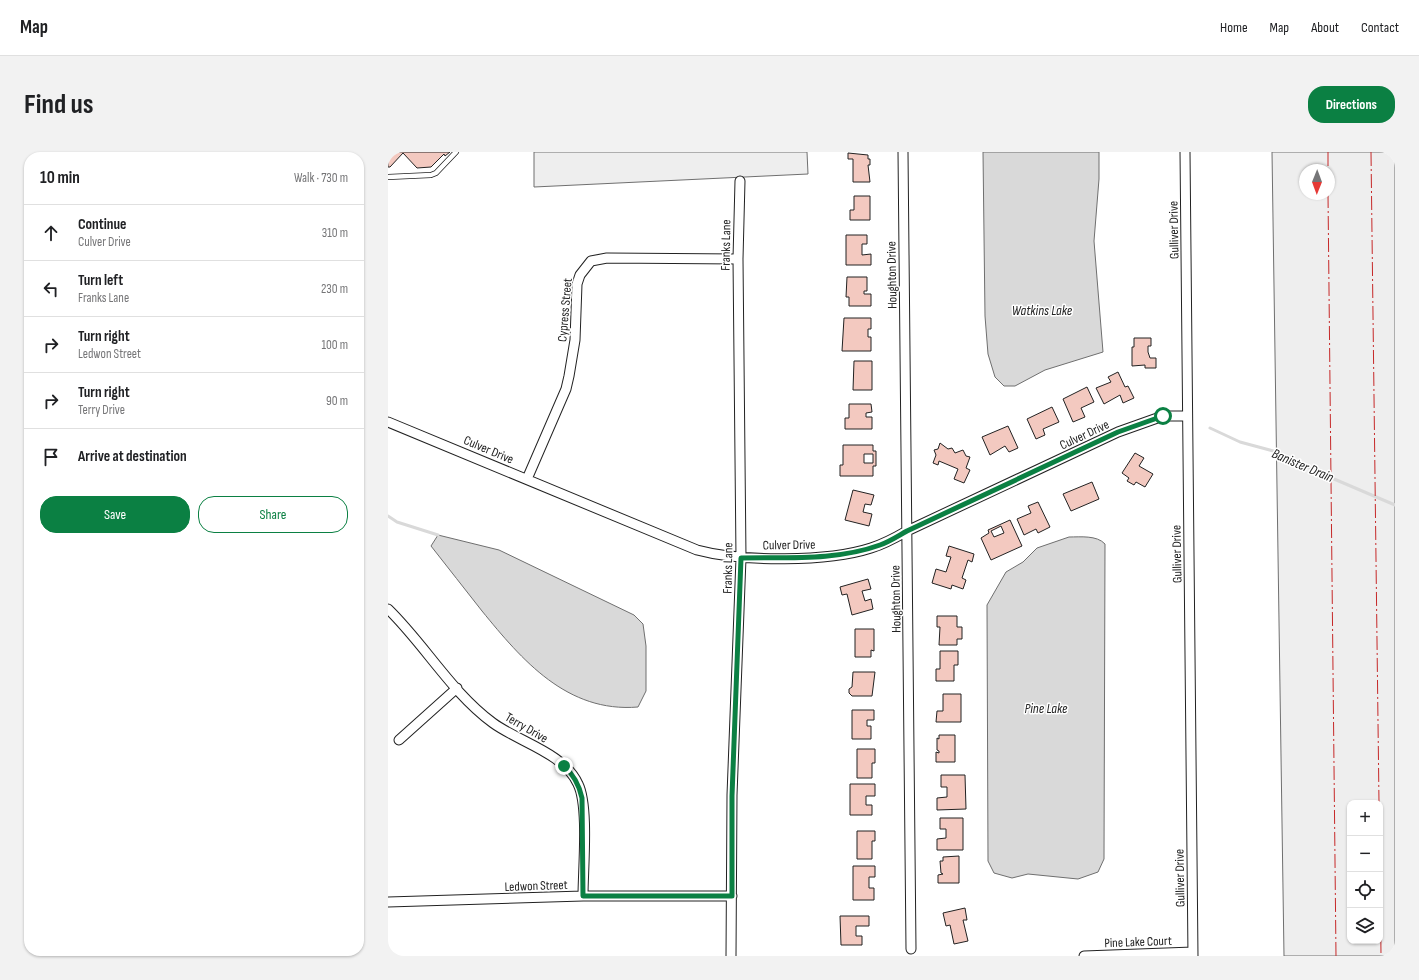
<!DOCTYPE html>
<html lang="en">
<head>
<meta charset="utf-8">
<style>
  body { margin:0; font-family:"Sofia Sans Condensed",sans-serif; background:#f2f2f2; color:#202124 }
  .controls { position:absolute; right:12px; bottom:12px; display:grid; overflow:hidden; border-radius:8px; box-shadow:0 1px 3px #0004 }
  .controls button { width:36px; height:36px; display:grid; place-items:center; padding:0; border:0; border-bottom:1px solid #e0e0e0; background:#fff; color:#202124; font:20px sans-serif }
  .compass { position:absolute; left:911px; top:12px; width:36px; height:36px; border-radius:50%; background:#fff; box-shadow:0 1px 3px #0004; rotate:181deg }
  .stop { position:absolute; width:12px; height:12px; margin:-9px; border:3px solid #0b8043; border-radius:50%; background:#fff }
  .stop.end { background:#0b8043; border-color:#fff; box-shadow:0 1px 4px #0008 }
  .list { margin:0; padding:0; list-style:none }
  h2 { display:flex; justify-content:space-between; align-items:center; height:52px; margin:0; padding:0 16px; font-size:17px }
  h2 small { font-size:13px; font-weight:400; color:#757577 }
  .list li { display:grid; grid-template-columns:26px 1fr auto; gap:12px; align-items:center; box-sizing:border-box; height:56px; padding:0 16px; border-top:1px solid #e0e0e0 }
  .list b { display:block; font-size:15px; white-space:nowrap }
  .list p { margin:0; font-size:13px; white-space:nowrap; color:#757577 }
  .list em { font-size:13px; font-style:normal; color:#757577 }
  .actions { display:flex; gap:8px; padding:12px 16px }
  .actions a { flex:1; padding:9px 0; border:1px solid #0b8043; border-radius:16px; text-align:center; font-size:14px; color:#0b8043 }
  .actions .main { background:#0b8043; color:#fff }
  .icon { flex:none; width:22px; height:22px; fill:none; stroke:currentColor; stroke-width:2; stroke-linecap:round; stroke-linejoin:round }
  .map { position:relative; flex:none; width:1007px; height:804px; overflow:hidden; border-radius:16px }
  header { display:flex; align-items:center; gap:24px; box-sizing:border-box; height:56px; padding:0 20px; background:#fff; border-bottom:1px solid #e0e0e0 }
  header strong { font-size:19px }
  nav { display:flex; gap:22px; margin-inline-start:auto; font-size:14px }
  .intro { display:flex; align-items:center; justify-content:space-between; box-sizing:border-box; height:96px; padding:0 24px }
  h1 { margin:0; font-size:28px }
  .button { padding:10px 18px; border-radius:16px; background:#0b8043; color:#fff; font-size:14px; font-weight:700 }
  main { display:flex; gap:24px; padding:0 24px }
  aside { flex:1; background:#fff; border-radius:16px; box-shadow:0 1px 3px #0004 }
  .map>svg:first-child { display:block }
  .green { fill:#eee; stroke:#6f6f6f; fill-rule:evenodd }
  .water { fill:#d9d9d9; stroke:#6f6f6f }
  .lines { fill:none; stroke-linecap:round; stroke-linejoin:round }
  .stream { stroke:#d9d9d9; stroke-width:3 }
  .building { fill:#f3c9c0; stroke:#222; fill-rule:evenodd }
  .lane-casing { stroke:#222; stroke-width:6 }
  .street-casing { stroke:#222; stroke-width:11 }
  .lane { stroke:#fff; stroke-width:4.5 }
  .street { stroke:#fff; stroke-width:9 }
  .power { stroke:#c62828; stroke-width:1; stroke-dasharray:14 3 2 3; stroke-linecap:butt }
  .route { stroke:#0b8043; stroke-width:5 }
  .labels { text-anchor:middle; stroke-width:3; stroke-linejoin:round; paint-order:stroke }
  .street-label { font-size:13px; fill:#222; stroke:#fff }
  .water-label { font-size:14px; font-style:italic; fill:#222; stroke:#fff }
</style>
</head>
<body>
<header>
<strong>Map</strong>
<nav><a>Home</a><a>Map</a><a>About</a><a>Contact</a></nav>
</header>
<div class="intro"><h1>Find us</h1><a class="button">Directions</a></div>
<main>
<aside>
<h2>10 min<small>Walk · 730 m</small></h2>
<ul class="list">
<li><svg class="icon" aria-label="ahead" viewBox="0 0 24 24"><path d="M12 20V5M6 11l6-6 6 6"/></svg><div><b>Continue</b><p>Culver Drive</p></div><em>310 m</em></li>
<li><svg class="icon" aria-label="left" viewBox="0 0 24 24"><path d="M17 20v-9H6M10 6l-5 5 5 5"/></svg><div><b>Turn left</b><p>Franks Lane</p></div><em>230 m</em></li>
<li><svg class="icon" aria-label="right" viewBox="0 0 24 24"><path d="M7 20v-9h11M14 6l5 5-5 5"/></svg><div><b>Turn right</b><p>Ledwon Street</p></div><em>100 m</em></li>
<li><svg class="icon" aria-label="right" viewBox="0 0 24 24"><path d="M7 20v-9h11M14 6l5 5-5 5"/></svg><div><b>Turn right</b><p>Terry Drive</p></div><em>90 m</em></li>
<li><svg class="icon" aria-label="arrive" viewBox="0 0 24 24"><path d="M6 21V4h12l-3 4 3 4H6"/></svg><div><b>Arrive at destination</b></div></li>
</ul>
<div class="actions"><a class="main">Save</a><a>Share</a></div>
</aside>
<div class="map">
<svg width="1007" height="804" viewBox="0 0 1007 804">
  <rect width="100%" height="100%" fill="#fff"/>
  <path class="green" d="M146,0H419L420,22L146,35Z
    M884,0H1007V804H896ZM917,18H941V42H917ZM962,651H992V789H962Z"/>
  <path class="water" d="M595,0H711V27L706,89L715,200L657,218L627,234H616L607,225L600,202L597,164Z
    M50,383L111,398L246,463L255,472L258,494V539L250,555C179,561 134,508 94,459C77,437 60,416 43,394Z
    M681,385C692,385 709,383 717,392L716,707L710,720L690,727L640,722L624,726L606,721L600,709L599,453L618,420L635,410L649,396Z"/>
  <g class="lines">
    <path class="stream" d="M822,276L852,290L889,300L932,321L1007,353
      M0,364L9,370L50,383"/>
  </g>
  <path class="building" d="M0,0H62L57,4L56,2L43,15L29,16L15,1L2,15H0Z
    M460,1L480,3V7H482V13H480L482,30H465V7H460Z
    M466,44H482V68H462V58H466Z
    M458,83H479V92H474V103L483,102V113H458Z
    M459,125H479V139H476V142H483V154H461V145H458Z
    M456,166H483V177H480V185H483V199H454Z
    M746,186H763V194H760V200L762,206H768V216H757V213L744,214V195H746Z
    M466,209H484V238H465Z
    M730,220L737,235L740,234L746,246L735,251L732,243L716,252L708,236L723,230L720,225Z
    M699,235L706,250L693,256L697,265L685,270L675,247Z
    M461,252H483L484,260L478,261V265H484V277H457V266H461Z
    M664,255L671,270L655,277L657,283L648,287L639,267Z
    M620,274L630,296L621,300L617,294L602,303L594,285Z
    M552,291L560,297L564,296L567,301L575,298L578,304L582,305L578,316L582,318L576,331L566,327L570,317L551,309L550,313L545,311L548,303L546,298L550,297Z
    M455,293H485V299H488V314H485V324H452V313H455ZM476,302H485V311H476Z
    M747,301L756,306L751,314L765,322L757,335L748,330L746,333L739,329L741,326L734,321Z
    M704,330L711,347L683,359L675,342Z
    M465,338L486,343L483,353L477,352L475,360L484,362L481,374L457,368Z
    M650,350L662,375L650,381L648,377L636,383L629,367L643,361L640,354Z
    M622,368L634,394L603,408L593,386L601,381L600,378ZM613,374L616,381L606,385L603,379Z
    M561,394L586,402L584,410L580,408L574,426L578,428L575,437L564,433L563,437L544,431L548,417L558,420L563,405L558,404Z
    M480,427L483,437L474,439L477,449L483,447L485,457L464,463L459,442L454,443L452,435Z
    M549,464H569V475H574V487H569V493H551L552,475H549Z
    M467,477H486V499L483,498V505H467Z
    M552,499H570V513H566V529H548V517H552Z
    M465,520H487L484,544H464L461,541V537L464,535Z
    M555,542H573V570H548L549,559H555Z
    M464,558H486V568H479V574H483V587H464Z
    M551,583H567V610H548V600L551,601V599L549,598V586L551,587Z
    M469,597H487V611H484V626H469Z
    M553,623H577L578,657L549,658V646L559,645V635H553Z
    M462,632H487V644H478V653H484V663H462Z
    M552,666H575V698H549V687L558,686V677H552Z
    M469,679H487V689H484V707H469Z
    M571,704V731H550V723L555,722L553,721L552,709H555V705Z
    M465,714H487V725H481V736H486V748H465Z
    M577,756L579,768H575L580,789L566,792L562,773L558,774L555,761Z
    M452,764H481V774H468V784H474V793H453Z"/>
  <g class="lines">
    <defs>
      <path id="lane" d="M0,25L43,23L48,21L68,0"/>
      <path id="street" d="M515,0L523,797
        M797,0L805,804
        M0,270L309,398C354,410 440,410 483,396C496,392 507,386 519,379L730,280L775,264H799
        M139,327L178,237L181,224L187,188L189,132L192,123L203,109L219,106L350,107
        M0,457C37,493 63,540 105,571C131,590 176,601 190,632C201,654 195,717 195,744
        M11,588L69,536
        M0,750L195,744H344
        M343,804L344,643L353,406L350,107L352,29
        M696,804L805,800"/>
    </defs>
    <use href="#lane" class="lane-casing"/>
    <use href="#street" class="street-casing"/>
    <use href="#lane" class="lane"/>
    <use href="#street" class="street"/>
    <path class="power" d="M940,0V18
      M983,0L991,651
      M940,42L948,804
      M992,699L993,804"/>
  </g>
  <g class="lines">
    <path class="route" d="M176,614C186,623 191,632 194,646L195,744H344V644L353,406C399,405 448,409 492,393C501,390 510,384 519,379L730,280L775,264"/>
  </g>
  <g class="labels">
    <g class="street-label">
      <text transform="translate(785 78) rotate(-91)" y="5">Gulliver Drive</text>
      <text transform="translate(337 93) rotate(-89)" y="5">Franks Lane</text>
      <text transform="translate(503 123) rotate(-91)" y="5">Houghton Drive</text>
      <text transform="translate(176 158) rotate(-85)" y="5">Cypress Street</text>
      <text transform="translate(696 282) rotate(-25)" y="5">Culver Drive</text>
      <text transform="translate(101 297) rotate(23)" y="5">Culver Drive</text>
      <text transform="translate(401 392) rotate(-1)" y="5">Culver Drive</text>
      <text transform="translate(788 402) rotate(-91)" y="5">Gulliver Drive</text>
      <text transform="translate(339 416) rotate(-89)" y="5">Franks Lane</text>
      <text transform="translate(507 447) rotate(-91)" y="5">Houghton Drive</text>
      <text transform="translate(139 575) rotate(30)" y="5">Terry Drive</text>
      <text transform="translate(791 726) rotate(-91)" y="5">Gulliver Drive</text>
      <text transform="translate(148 733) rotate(-2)" y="5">Ledwon Street</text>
      <text transform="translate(750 789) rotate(-2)" y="5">Pine Lake Court</text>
    </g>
    <g class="water-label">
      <text x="654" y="163">Watkins Lake</text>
      <text transform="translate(915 313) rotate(23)" y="5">Banister Drain</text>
      <text x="658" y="561">Pine Lake</text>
    </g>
  </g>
</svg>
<div class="controls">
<button>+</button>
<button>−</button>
<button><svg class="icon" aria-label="locate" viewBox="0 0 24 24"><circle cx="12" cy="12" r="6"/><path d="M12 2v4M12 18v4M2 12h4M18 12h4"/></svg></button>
<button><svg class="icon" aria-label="layers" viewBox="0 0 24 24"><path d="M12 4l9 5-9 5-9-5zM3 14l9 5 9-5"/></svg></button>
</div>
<svg class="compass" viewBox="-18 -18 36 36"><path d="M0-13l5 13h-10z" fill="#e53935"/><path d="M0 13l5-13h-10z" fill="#757577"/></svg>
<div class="stop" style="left:775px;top:264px"></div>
<div class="stop end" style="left:176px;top:614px"></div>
</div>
</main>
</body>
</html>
